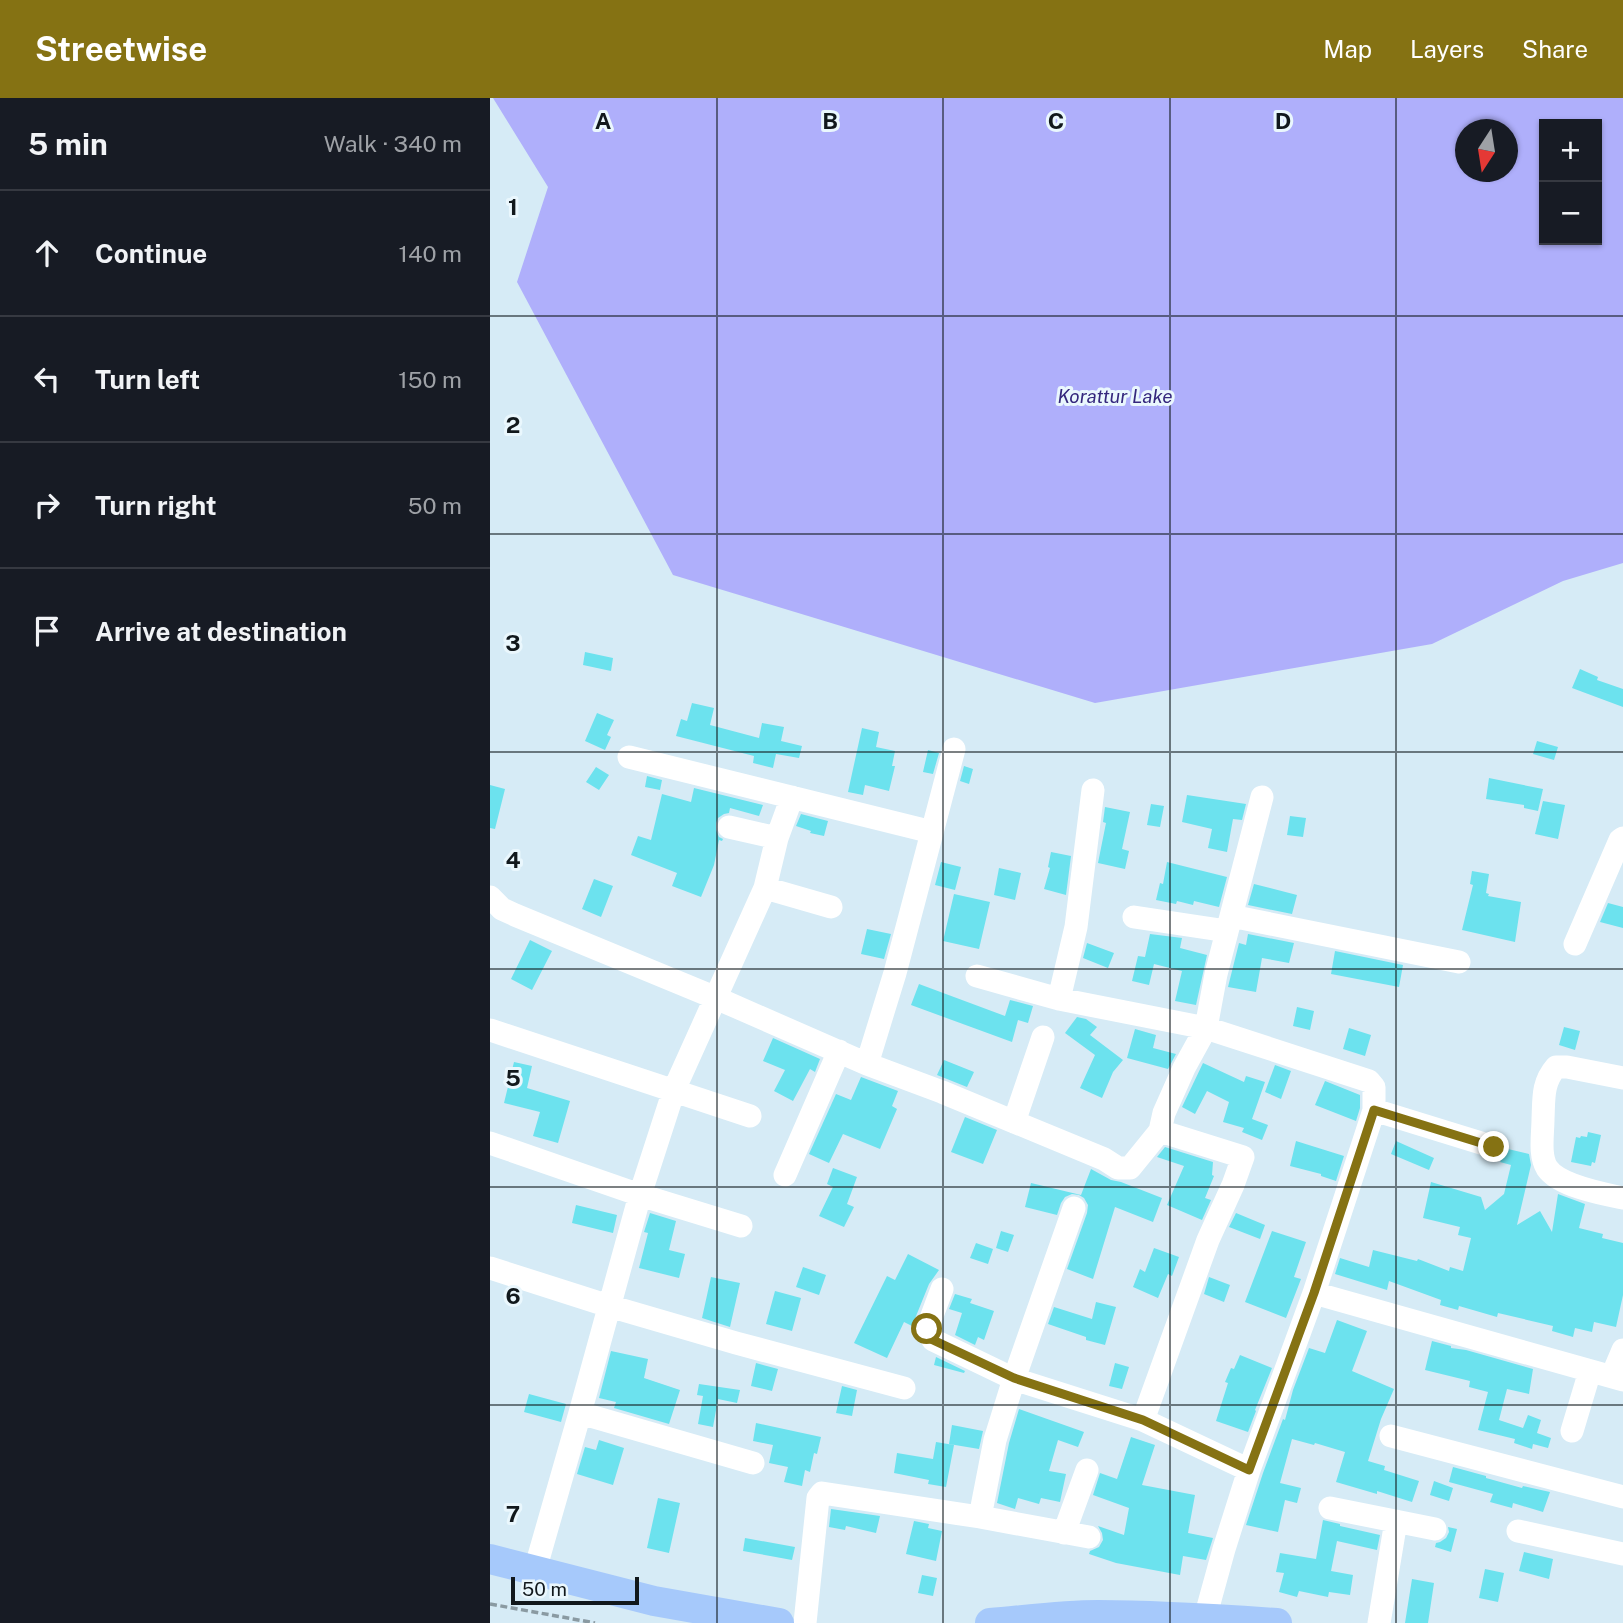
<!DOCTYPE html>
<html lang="en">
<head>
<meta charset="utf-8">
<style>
  body { margin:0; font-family:"Public Sans",sans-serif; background:#242831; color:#f1f3f6 }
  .controls { position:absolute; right:21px; top:21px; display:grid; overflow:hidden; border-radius:0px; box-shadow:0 2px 5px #0004 }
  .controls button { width:63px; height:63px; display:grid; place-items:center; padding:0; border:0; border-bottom:2px solid #363941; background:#171b24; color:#f1f3f6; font:35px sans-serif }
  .compass { position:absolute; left:965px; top:21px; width:63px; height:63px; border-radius:50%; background:#171b24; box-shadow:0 2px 5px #0004; rotate:192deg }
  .scale { position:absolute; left:21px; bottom:18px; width:128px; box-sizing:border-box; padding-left:7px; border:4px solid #11181c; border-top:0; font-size:19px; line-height:24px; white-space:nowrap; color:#11181c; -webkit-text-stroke:5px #eaf7fd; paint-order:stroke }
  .stop { position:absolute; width:21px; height:21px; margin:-16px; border:5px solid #857213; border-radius:50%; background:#fff }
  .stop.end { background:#857213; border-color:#fff; box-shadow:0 2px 7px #0008 }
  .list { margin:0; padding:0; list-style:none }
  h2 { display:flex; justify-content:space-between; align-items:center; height:91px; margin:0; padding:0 28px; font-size:30px }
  h2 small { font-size:23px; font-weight:400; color:#9ea1a6 }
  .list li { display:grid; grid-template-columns:46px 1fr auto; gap:21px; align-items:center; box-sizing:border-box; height:126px; padding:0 28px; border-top:2px solid #363941 }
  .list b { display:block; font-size:26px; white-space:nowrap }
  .list em { font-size:23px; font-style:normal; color:#9ea1a6 }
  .icon { flex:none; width:38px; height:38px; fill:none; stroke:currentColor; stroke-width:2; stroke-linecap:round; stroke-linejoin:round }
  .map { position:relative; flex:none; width:1133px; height:1525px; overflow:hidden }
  header { display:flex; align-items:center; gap:42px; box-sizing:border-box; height:98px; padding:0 35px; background:#857213; color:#fff }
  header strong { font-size:33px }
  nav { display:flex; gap:38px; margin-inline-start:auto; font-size:24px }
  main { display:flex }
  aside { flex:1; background:#171b24 }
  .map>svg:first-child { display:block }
  .water { fill:#afaffb; fill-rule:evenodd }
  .building { fill:#6ce2ee }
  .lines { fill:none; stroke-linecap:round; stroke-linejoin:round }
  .path { stroke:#8a9aa2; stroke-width:3.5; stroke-dasharray:7 3.5; stroke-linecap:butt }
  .minor { stroke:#fff; stroke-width:23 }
  .major { stroke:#a6c9fb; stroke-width:30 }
  .route { stroke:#857213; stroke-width:9 }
  .grid { fill:none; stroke:#11181c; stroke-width:2; stroke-opacity:0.55 }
  .labels { text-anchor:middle; stroke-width:6; stroke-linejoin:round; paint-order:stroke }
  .water-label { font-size:19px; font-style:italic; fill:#35277d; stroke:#eaf7fd }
  .grid-label { font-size:23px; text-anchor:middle; font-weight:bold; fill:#11181c; stroke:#eaf7fd; stroke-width:6; stroke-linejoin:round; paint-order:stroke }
</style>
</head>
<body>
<header>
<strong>Streetwise</strong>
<nav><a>Map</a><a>Layers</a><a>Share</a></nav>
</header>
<main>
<aside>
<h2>5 min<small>Walk · 340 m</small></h2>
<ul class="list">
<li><svg class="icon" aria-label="ahead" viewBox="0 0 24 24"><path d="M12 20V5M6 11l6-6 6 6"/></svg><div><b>Continue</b></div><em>140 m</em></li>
<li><svg class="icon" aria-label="left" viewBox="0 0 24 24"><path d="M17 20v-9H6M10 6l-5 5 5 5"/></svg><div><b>Turn left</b></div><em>150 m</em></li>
<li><svg class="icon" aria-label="right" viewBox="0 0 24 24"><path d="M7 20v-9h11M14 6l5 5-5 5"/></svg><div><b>Turn right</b></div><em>50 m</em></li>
<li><svg class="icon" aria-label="arrive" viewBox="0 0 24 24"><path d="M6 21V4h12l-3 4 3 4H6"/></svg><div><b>Arrive at destination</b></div></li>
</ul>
</aside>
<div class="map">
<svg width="1133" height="1525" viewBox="0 0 1133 1525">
  <rect width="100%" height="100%" fill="#d6ebf6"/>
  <path class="water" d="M3,0H1133V465L1073,483L942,546L605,605L183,477L27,184L58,89ZM1054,26H1107V142H1054ZM976,32H1018V74H976Z"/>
  <path class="building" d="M95,554L123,560L121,573L93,567Z
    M1090,571L1108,579L1107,582L1133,591V609L1082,590Z
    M202,605L224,610L220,627L269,640L272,625L294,629L291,643L312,648L309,660L286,656L283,670L263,665L264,658L186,638L191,621L197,623Z
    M107,615L124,622L117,637L121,639L115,652L95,643Z
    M372,630L389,634L386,649L405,653L402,668H405L399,693L375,687L373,697L358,694Z
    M1047,643L1068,649L1064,662L1043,656Z
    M438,652L449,655L443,676L433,674Z
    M474,668L483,671L479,686L470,683Z
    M106,669L119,677L109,692L96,684Z
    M157,678L172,682L170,692L155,689Z
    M999,680L1053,691L1048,713L1034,710V707L996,701Z
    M0,687L15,691L5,731L0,730Z
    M204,690L273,707L269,718L240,710L239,715L234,716L228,720L226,725V732L229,739L233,741L232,743L229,742L224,767L211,799L182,788L187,775L141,757L148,738L161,742L172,696L201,704Z
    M697,697L756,706L752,722L743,721L737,754L718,750L722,731L692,724Z
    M1053,703L1075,707L1068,741L1045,736Z
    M661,706L674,708L670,729L657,727Z
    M615,709L640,714L632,751L639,753L635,771L608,765L616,725L613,724Z
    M311,716L338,723L334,738L320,735L321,733L306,728Z
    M800,718L816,720L813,739L797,737Z
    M561,754L581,758L576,797L554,791L560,770L558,769Z
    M451,764L471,769L465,792L445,787Z
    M677,764L737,779L729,809L704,803L703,807L687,803L686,806L666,802L670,785L673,786Z
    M509,770L531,775L525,802L504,797Z
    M982,773L999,776L996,795L999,796L998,798L1031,804L1025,844L972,832L983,787L980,786Z
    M104,781L123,788L111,819L92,811Z
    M764,786L807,797L802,816L758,807Z
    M464,796L500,804L489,851L453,843Z
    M1118,805L1133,809V830L1110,824Z
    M377,831L401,836L394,861L371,856Z
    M660,836L692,840L690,850L717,857L706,907L685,903L692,873L664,866L659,887L642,883L648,858L655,859Z
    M758,836L804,845L799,865L772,860L766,894L738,889L749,845L756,847Z
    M40,842L62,853L42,892L21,881Z
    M597,845L624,855L618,870L593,860Z
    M845,853L913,867L909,889L841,876Z
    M429,886L515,918L520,902L543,908L538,925L528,922L522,944L421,907Z
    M807,909L824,913L820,932L803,928Z
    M587,919L596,921L607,929L600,937L633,962L623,974L612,1000L590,990L605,957L575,935Z
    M1074,929L1090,933L1085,952L1069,947Z
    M859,930L881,937L875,958L853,951Z
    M645,931L666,937L663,950L686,956L678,971L637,960Z
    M283,940L330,961L325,974L320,971L303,1003L284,993L295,972L273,963Z
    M454,962L484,974L477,989L447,977Z
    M24,964L42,968L37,990L80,1003L68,1045L43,1038L50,1014L14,1005Z
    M713,965L754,984L756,978L775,984L762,1021L778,1027L772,1042L752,1034L754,1030L733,1024L739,1004L717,993L705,1016L692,1009Z
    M785,967L801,973L791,1001L775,994Z
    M371,979L408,993L402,1008L407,1011L390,1051L353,1036L339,1065L319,1056L346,996L361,1002Z
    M835,983L870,997V1010L866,1023L825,1007Z
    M475,1019L507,1032L493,1066L461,1054Z
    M1098,1034L1111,1037L1105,1065L1102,1064L1101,1068L1081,1064L1086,1039L1090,1040L1091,1038L1097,1039Z
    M806,1043L854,1058L846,1083L831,1078V1076L800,1068Z
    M906,1043L944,1060L939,1072L901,1056Z
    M675,1049L723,1064L722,1077L724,1078L715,1100L721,1102L712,1122L677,1107L694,1068L667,1059Z
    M1018,1051L1039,1056L1041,1067L1027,1127L1050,1113L1062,1134L1068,1096L1095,1106L1089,1130L1113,1136L1112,1140L1133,1145V1197L1126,1229L1104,1224L1102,1234L1085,1230L1083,1239L1062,1233L1063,1228L1008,1215L1007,1219L969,1208L968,1212L950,1207L951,1202L899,1183L897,1192L845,1176L850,1160L879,1169L883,1152L927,1163L928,1161L959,1173L960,1169L973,1173L981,1140L968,1137L970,1129L933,1120L941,1084L991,1099L995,1112L1014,1096L1021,1067L1010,1064Z
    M343,1070L367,1079L357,1106L364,1109L354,1129L329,1118L343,1089L337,1086Z
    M601,1071L621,1082L631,1084L672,1100L663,1124L625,1109L603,1181L577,1171L597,1115L598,1107L594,1100L589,1097L582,1096L575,1099L571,1105L567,1117L535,1109L541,1085L591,1097Z
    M86,1107L127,1117L123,1135L82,1125Z
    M160,1115L186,1123L179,1152L195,1156L189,1180L149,1170L158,1135L154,1134Z
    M746,1115L775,1127L770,1141L739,1129Z
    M511,1133L524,1137L518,1154L506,1150Z
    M782,1133L816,1144L804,1179L811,1181L796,1220L755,1204Z
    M486,1145L503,1151L498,1166L480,1160Z
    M664,1150L689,1159L682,1178L678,1176L668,1200L643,1189L650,1171L655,1174Z
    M418,1156L449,1172L439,1186L422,1228L414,1224L397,1260L364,1245L397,1178L405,1182Z
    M313,1169L336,1177L329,1197L306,1189Z
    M221,1179L250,1185L240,1229L212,1220Z
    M719,1179L740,1187L734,1204L714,1196Z
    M285,1193L311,1200L302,1233L276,1226Z
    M465,1196L482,1201L480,1205L504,1213L494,1242L488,1239L485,1247L465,1237L472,1215L459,1211Z
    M606,1204L626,1209L615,1247L596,1242V1239L558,1226L564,1209L602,1221Z
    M847,1222L877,1233L862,1273L904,1291L891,1321L878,1363L895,1368L894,1372L929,1383L922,1404L887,1393V1396L846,1384L855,1354L825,1345L824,1347L802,1341L790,1385L811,1390L807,1405L795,1402L788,1434L756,1427L773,1375L793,1321L795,1322L803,1292L819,1250L835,1255Z
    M942,1243L961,1248V1250L976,1252L1043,1271L1039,1296L1017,1291L1009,1322L1033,1330L1038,1317L1051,1322L1047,1335L1061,1340L1058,1350L1043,1346L1042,1351L1024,1345L1025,1341L988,1332L998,1294L979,1289L980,1283L935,1272Z
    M121,1253L158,1261L154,1280L190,1292L179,1326L124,1310L126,1304L109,1300Z
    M750,1257L782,1270L765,1312L766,1313L758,1334L726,1323L738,1285L735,1284L741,1270L744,1271Z
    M446,1259L475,1273L474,1275L444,1267Z
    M266,1265L288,1271L282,1293L261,1288Z
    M625,1265L639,1269L632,1291L619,1288Z
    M209,1286L250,1292L247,1305L228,1301L223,1329L208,1326L213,1298L207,1297Z
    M352,1288L367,1292L362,1318L346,1315Z
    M39,1296L76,1306L71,1324L34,1314Z
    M529,1311L594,1334L588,1349L568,1342L559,1373L576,1376L570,1404L551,1400L549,1406L528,1400L525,1411L507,1405L519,1345Z
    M266,1325L331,1339L327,1356L324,1355L320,1374L315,1372L312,1388L294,1384L298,1369L279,1365L283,1347L263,1343Z
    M462,1327L493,1333L489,1351L459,1346Z
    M641,1339L665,1347L652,1387L705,1397L698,1435L723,1440L716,1462L693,1458L690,1477L626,1465L599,1456L600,1453L609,1449L613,1442L612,1435L608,1428L634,1437L639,1410L603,1397L610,1375L627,1381Z
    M109,1342L134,1350L123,1387L87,1376L95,1349L106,1352Z
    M446,1344L464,1347L456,1389L438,1386L439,1382L404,1375L407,1355L443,1361Z
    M963,1369L996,1378V1380L1032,1390L1033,1388L1060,1394L1053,1414L1023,1405L1022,1410L1000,1404L1003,1396L959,1384Z
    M944,1383L963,1390L959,1403L940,1397Z
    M168,1400L190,1405L179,1455L157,1450Z
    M341,1411L390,1418L386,1435L356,1428L355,1432L339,1429Z
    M833,1422L850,1426V1428L890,1437L887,1452L847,1443L841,1473L863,1477L860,1497L839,1494L838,1499L809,1493L807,1499L789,1494L794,1475L786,1474L790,1455L826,1461Z
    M424,1423L439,1426L438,1430L452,1433L446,1463L416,1456Z
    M958,1429L967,1431L961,1454L945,1449L946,1445L950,1444L956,1440L959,1434Z
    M255,1440L305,1449L302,1462L253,1453Z
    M1034,1454L1063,1461L1059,1481L1029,1473Z
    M995,1471L1014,1475L1008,1504L989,1500Z
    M432,1477L447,1480L443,1498L428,1495Z
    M922,1481L944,1485L938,1525H915Z"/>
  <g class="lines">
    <path class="path" d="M0,1506L105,1525"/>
    <path class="minor" d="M464,651L405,875L377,966L452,994L614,1061L628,1070H640L670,1033L674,1015L694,970L716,930L726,876L772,699
      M139,659L442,734
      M239,729L287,740
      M275,790L341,809
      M0,799L12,811L25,817L226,900L377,966
      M741,818L969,864
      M644,819L737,833
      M1085,846L1130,742L1133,740
      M487,878L569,901L716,930L879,983L884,989V1012L824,1195L759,1372L734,1451L715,1520
      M569,901L586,829L603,692
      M0,932L260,1018
      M1133,980L1077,969H1066C1052,985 1054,1001 1053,1021C1053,1036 1049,1057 1057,1070C1069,1088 1113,1096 1133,1100
      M884,1012L1004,1049
      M524,1024L553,939
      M0,1045L150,1097L251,1128
      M295,1077L349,953
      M584,1110L524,1281L505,1342L490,1419L599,1439
      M0,1170L119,1208L246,1245L414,1290
      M452,1191L437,1231L443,1242L524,1281L653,1322L759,1372
      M824,1195L1133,1282
      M1122,1278L1133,1252
      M90,1315L263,1365
      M653,1322L718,1142L743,1087L753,1059L670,1033
      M1082,1333L1100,1273
      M901,1338L1133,1399
      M840,1410L945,1431
      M1028,1433L1133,1456
      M574,1435L597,1372
      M45,1472L90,1315L150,1097L184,992L275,790L287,740L302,699
      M315,1525L328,1400L332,1395L490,1419
      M889,1525L906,1423"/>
    <path class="major" d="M0,1461L164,1503L289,1525
      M500,1525C536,1522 572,1517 608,1517C668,1517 728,1521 787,1525"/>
  </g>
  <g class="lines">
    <path class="route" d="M437,1231L443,1242L524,1280L653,1322L759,1372L824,1195L884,1012L1004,1049"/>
  </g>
  <path class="grid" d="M227,0V1525M453,0V1525M680,0V1525M906,0V1525M0,218H1133M0,436H1133M0,654H1133M0,871H1133M0,1089H1133M0,1307H1133"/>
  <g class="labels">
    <g class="water-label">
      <text x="625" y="305">Korattur Lake</text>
    </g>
  </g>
  <g class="grid-label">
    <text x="113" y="31">A</text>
    <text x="340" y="31">B</text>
    <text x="566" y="31">C</text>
    <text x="793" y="31">D</text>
    <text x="23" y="117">1</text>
    <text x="23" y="335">2</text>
    <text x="23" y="553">3</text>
    <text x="23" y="770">4</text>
    <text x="23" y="988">5</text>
    <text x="23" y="1206">6</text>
    <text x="23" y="1424">7</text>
  </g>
</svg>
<div class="controls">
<button>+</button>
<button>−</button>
</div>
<svg class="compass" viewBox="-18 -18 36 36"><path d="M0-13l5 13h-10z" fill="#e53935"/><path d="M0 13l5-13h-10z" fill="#9ea1a6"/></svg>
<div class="scale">50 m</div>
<div class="stop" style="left:437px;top:1231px"></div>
<div class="stop end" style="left:1004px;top:1049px"></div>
</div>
</main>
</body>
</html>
